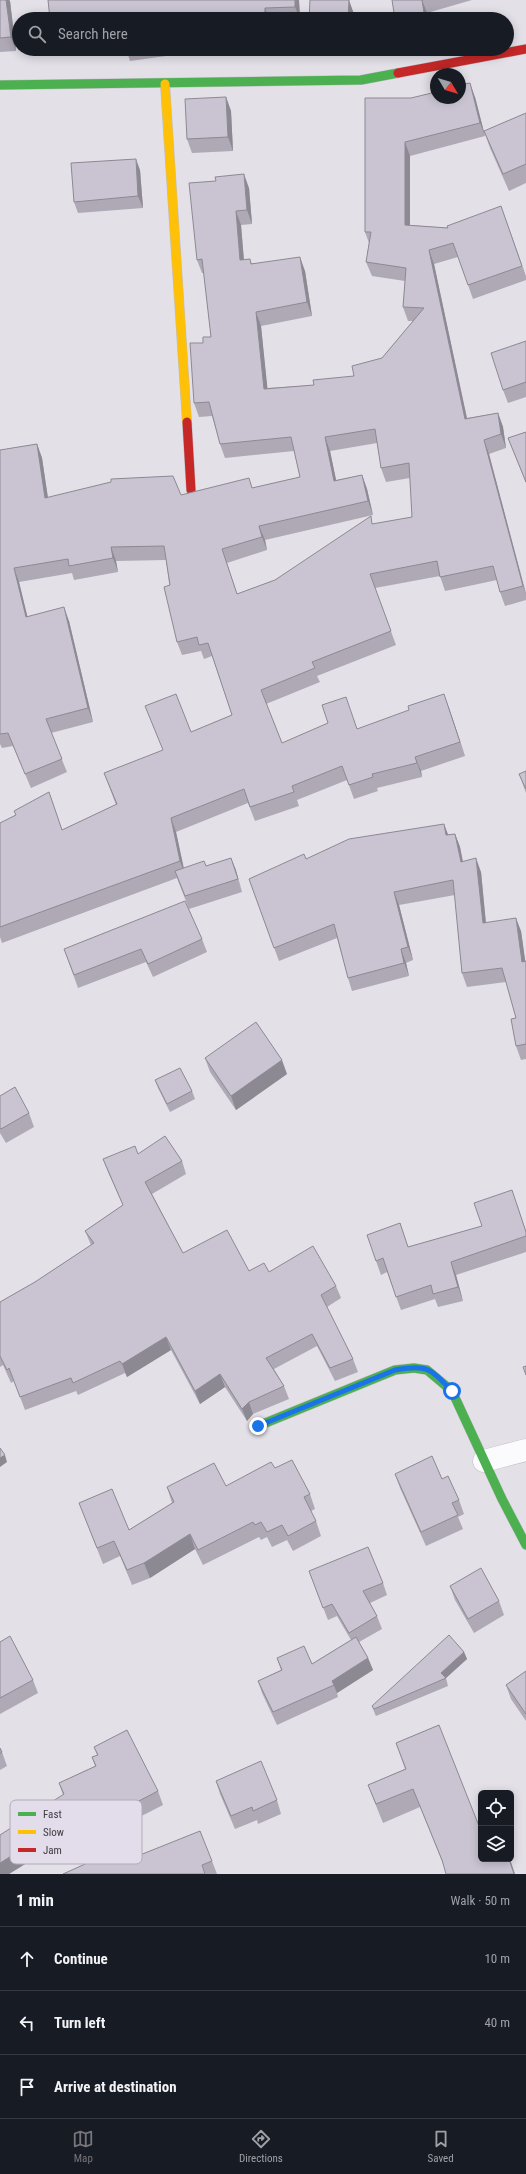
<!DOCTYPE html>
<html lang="en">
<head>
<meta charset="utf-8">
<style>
  body { margin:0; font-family:"Roboto Condensed",sans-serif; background:#242831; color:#f1f3f6 }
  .controls { position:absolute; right:12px; bottom:12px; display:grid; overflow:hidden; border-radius:6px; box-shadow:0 2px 10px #0003 }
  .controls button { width:36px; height:36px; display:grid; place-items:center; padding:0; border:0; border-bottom:1px solid #363941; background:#171b24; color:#f1f3f6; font:20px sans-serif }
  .compass { position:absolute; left:430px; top:68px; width:36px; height:36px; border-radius:50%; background:#171b24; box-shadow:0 2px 10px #0003; rotate:128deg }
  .stop { position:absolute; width:12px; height:12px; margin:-9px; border:3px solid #1a73e8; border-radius:50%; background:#fff }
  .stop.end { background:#1a73e8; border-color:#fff; box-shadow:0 1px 4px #0008 }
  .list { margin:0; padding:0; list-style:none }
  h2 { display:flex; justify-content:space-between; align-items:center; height:52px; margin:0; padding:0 16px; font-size:17px }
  h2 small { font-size:13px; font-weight:400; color:#9ea1a6 }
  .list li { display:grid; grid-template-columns:26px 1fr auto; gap:12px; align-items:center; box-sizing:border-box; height:64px; padding:0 16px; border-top:1px solid #363941 }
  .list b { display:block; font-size:15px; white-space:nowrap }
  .list em { font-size:13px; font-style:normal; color:#9ea1a6 }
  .icon { flex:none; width:22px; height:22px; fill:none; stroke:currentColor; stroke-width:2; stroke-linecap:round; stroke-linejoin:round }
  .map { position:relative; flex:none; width:526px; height:1874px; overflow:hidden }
  .search { position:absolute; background:#171b24; box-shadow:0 2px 10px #0003; left:12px; right:12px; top:12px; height:44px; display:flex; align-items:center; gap:10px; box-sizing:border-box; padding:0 14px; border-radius:22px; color:#9ea1a6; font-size:15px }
  .sheet { height:244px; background:#171b24 }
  nav { display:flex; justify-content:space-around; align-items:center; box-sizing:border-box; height:56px; border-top:1px solid #363941; background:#171b24; font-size:11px; color:#9ea1a6 }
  nav a { display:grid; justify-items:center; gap:2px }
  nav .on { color:#78757b }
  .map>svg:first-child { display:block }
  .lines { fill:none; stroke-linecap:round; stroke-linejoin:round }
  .street-casing { stroke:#c1bec4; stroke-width:23 }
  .fast-casing { stroke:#c1bec4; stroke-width:10 }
  .slow-casing { stroke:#c1bec4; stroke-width:10 }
  .jam-casing { stroke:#c1bec4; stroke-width:10 }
  .street { stroke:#fbfafc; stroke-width:22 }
  .fast { stroke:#4caf50; stroke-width:9 }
  .slow { stroke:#ffc107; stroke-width:9 }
  .jam { stroke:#c62828; stroke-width:9 }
  .wall { fill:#aea9b5; fill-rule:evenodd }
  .shaded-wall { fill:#8d8993 }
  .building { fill:#cac4d2; stroke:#8d8993; fill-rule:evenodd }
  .route { stroke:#1a73e8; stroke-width:5 }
  .key { fill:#e2dceb; stroke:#b1acb8; stroke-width:1 }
  .key-label { font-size:11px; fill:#3e3b41 }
</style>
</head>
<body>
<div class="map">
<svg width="526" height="1874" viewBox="0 0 526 1874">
  <rect width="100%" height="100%" fill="#e3e0e8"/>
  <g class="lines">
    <defs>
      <path id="street" d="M484,1461L526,1450"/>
      <path id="fast" d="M0,85L361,80L398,73
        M258,1426L395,1370L414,1368L427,1370L452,1391L502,1499L526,1545"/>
      <path id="slow" d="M165,84L187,422"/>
      <path id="jam" d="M398,73L526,49
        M187,422L191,490"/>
    </defs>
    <use href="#street" class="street-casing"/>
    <use href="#fast" class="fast-casing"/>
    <use href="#slow" class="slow-casing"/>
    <use href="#jam" class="jam-casing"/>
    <use href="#street" class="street"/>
    <use href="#fast" class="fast"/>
    <use href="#slow" class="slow"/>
    <use href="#jam" class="jam"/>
  </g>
  <path class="wall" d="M0,0H9L10,1L16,51L0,52Z
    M48,0H299L300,19H50Z
    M392,0H472L427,13L428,19H395Z
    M66,49H121L68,55Z
    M126,49H187L188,53L130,61Z
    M226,97L231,111L233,151L192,153L187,139Z
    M475,97L485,136L410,156V225L448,228L501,206L526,276V280L473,299L458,257L434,264L467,418L498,413L503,427L506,448L489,454L526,593V600L505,606L500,592L497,580L445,591L440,576L375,588L396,645L317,676L320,682L266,704L282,743L357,729L449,708L465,756L421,771L422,777L377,788L378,791L354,799L347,780L297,800L299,806L255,821L248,803L176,832L184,868L206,866L231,858L242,892L189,909L177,878L2,943L0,937V823L16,815L49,792L62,830L116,805L104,773L162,751L191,732L232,715L212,656L204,659L201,651L182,655L177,642L166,560L116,561L118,572L74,580L72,573L19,582L27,616L69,621L93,722L51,733L67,772L31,788L13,746L2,748L0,744V450L37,444L42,458L48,498L181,495L253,488L300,477L294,451L225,458L220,444L212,416L199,417L194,403L203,343L211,337L204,273H202L197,260L249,188L252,224L241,225L244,260L252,263L305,271L312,316L261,326L267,388L314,385L354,376L382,358L413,321H408L403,307L405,281L372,276L366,262L369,243L365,232L411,98ZM377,443L381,468L386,482L410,478L412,517L374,524L275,580L237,594L227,563L267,550L265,540L373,515L367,489L362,475L336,480L330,451Z
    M526,113V183L509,191L490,148L484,131Z
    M140,170L143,208L78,213L74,202Z
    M526,341V397L508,403L503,390Z
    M526,432V483L508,438Z
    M526,771V793L519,774Z
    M444,824L448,835L455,834L460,847L463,861L481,872L486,922L521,931L525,961H526V1059L521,1060L516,1046V1018L506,982L467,987L462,973L455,895L399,905L413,960L406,963L409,976L352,991L348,978L337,938L279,961L249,879L306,859Z
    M202,939L207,952L153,977L146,962L78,988L64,949Z
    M205,1058L287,1074L236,1110L210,1072Z
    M155,1080L192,1091L195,1099L170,1112L158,1088Z
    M0,1096L29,1113L34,1127L6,1143L0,1133Z
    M138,1154L182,1161L186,1174L152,1194L183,1253L249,1271L269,1272L336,1286L341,1298L327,1307L353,1359L358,1372L335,1381L317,1346L274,1369L284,1386L289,1399L253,1414L247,1421L225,1387L200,1404L171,1350L127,1377L125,1373L78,1395L76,1391L25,1410L14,1381L11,1383L3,1365L0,1367V1302L35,1282L91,1245L85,1231L123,1205L108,1172L103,1159Z
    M517,1204L526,1231V1252L456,1275L463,1301L438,1307L435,1299L401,1310L387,1272L381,1275L376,1261L400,1223L408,1247L482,1226Z
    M275,1468L310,1494L315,1509L311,1511L316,1521L321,1536L293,1551L287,1540L272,1547L267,1537L261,1540L259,1537L203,1565L195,1549L150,1578L132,1585L120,1556L103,1564L79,1503L129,1530L172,1503L167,1487L226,1486Z
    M395,1474L442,1479L459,1500L464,1514L458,1517L463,1529L426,1546L400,1488Z
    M309,1571L383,1583L387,1595L370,1603L377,1616L382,1629L359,1642L368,1658L373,1670L337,1693L338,1697L277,1725L262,1693L258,1681L281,1670L277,1658L312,1664L351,1640L337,1616L328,1620Z
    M450,1586L499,1601L504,1615L474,1633L455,1600Z
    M0,1642L33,1680L38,1693L0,1714Z
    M464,1652L467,1659L446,1678L448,1686L376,1716L375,1714L372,1706Z
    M526,1671V1721L511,1699L506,1685Z
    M439,1725L444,1866L420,1807L383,1823L375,1803L368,1785L405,1769L396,1743Z
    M94,1747L158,1791L163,1805L120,1827L131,1852L135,1857L212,1861L217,1874H63L93,1861L80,1830L9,1874H0L63,1795L59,1783L95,1766L92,1757L97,1755Z
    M0,1748L2,1752L7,1766L0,1770Z
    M216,1781L277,1800L281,1814L258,1824L257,1820L235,1829L220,1794Z"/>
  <path class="shaded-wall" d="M6,0H9L10,1L16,51L11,37Z
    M295,0H299L300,19L295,7Z
    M349,0L354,14V19H348Z
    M422,0L427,13L428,19H425Z
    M265,8L269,19H265Z
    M470,83L475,97L485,136L480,123Z
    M226,97L231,111L233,151L228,137Z
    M405,142L410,156V239L405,225Z
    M136,159L140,170L143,208L138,196Z
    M244,174L249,188L252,224L247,210Z
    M236,211L241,225L245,274L240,260Z
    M429,250L434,264L470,433L465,419Z
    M300,257L305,271L312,316L307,302Z
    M256,312L261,326L269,403L264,389Z
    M498,413L503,427L506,448L501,434Z
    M325,437L330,451L339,494L334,481Z
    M484,440L489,454L526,595L523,586Z
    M37,444L42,458L50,512L45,498Z
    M362,475L367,489L373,515L368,501Z
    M259,526L265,540L267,550L262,537Z
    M111,547L116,561L118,572L113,558Z
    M14,568L19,582L31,631L26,617Z
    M64,607L69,621L93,722L88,708Z
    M444,694L449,708L465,756L460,742Z
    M415,757L421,771L422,777L417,763Z
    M171,818L176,832L185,875L180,861Z
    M444,824L449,837L446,835Z
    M455,834L460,847L465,875L461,862Z
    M231,858L236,870L242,892L238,879Z
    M476,858L481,872L487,936L483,923Z
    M394,892L399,905L413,960L408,947Z
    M516,918L521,931L526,966L522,962Z
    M401,949L406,963L409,976L404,963Z
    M282,1060L287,1074L236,1110L231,1096Z
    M451,1262L456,1275L463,1301L458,1287Z
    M166,1337L171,1350L127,1377L122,1364Z
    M220,1374L225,1387L200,1404L195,1391Z
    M249,1402L253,1414L247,1421L242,1409Z
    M5,1455L7,1462L0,1467V1458Z
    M190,1534L195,1549L150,1578L144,1563Z
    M464,1652L467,1659L446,1678L441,1673Z
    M368,1658L373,1670L337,1693L332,1681Z
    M75,1816L80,1830L9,1874H0V1863Z
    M509,1859H510L515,1874H514Z"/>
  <path class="building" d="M0,0H6L11,37L0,38Z
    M48,0H295V7L265,8V19H50Z
    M310,0H349L348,19H309Z
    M392,0H423H422L425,19H395Z
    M470,83L480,123L405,142V225L448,228L447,226L501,206L522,266L468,285L453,243L429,250L465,419L498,413L501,434L484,440L523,586L500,592L493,566L440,577L437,561L370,574L391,631L312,662L315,668L261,690L282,743L328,723L322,705L346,697L357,729L409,710L408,706L444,694L460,742L415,757L417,763L372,774L373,777L349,785L342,766L292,786L294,792L250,807L244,789L171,818L180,861L0,927V823L16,815L14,811L49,792L62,830L117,804L104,773L163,750L145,706L176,694L191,732L232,715L208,643L199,645L197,637L177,642L164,587L170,585L164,546L111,547L113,558L69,566L68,559L14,568L26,617L64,607L88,708L46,719L62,759L25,774L8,733L0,734V450L37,444L45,498L111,482V479L173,476L181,495L249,478L252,488L300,477L291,437L220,444L209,402L194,403L190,343H203V337H211L202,259L197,260L189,183L216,181L215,177L244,174L247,210L236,211L240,260L250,259L251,264L300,257L307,302L256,312L264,389L314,385L313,380L354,376L352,366L382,358L424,308L403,307L406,268L366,262L371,232H365V98H411L436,92V98H460V85ZM375,429L381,468L409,463L412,517L372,524L371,516L275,580L237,594L222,549L262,537L259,526L368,501L362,475L334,481L325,437Z
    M226,97L228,137L187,139L185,99Z
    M526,113V164L503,174L484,131Z
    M136,159L138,196L74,202L71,163Z
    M526,341V382L503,390L491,353Z
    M526,432V482L508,438Z
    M526,771V789L519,774Z
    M444,824L446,835L455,834L461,862L476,858L483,923L516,918L522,962L526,961V1044L516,1046L511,1019L516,1018L502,968L462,973L453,880L394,892L408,947L401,949L404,963L348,978L334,924L274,948L249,879L304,854L306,859L349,839Z
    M231,858L238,879L185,896L175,871L204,861L206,866Z
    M185,901L202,939L148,964L141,949L74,975L64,949Z
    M256,1022L282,1060L231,1096L205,1058Z
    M180,1068L192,1091L167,1104L155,1080Z
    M15,1087L29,1113L1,1129L0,1128V1096Z
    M165,1136L182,1161L145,1182L183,1253L227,1230L249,1271L264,1263L269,1272L313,1246L336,1286L321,1295L353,1359L330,1368L312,1334L266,1358L284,1386L249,1402L242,1409L220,1374L195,1391L166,1337L122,1364L120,1361L73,1383L71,1378L20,1397L9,1368L7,1370L0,1356V1302L35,1282L94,1243L85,1231L123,1205L103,1159L135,1146L138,1154Z
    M512,1190L526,1232V1236L451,1262L458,1287L433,1294L431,1285L396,1297L383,1258L376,1261L367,1235L400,1223L408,1247L482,1226L474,1203Z
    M526,1366V1375L523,1367Z
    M0,1448L5,1455L0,1458Z
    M432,1456L442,1479L448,1476L459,1500L452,1503L458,1515L421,1532L395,1474Z
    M292,1460L310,1494L304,1497L316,1521L288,1536L282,1525L267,1532L261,1522L255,1525L253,1522L198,1550L190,1534L144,1563L127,1570L114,1541L97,1548L79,1503L112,1489L129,1530L174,1502L167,1487L214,1463L226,1486L271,1462L275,1468Z
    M368,1547L383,1583L363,1591L377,1616L349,1633L332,1604L323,1608L309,1571Z
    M481,1568L499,1601L468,1619L450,1586Z
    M449,1635L464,1652L441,1673L446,1678L374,1709L372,1706Z
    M10,1636L33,1680L0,1698V1642Z
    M356,1637L368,1658L332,1681L334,1685L273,1712L258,1681L282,1670L277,1658L304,1646L312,1664Z
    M526,1671V1714L506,1685Z
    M439,1725L481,1831V1859H509L514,1874H446L442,1860L413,1789L376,1804L368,1785L406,1769L396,1743Z
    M127,1730L158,1791L114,1814L131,1852H132L135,1857L200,1831L212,1861L202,1865L205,1874H63L94,1860L75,1816L0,1863V1835L64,1794L59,1783L96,1766L92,1757L98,1755L94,1747Z
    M0,1748L2,1752L0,1754Z
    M261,1761L277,1800L253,1811L252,1807L231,1816L216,1781Z"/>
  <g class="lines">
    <path class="route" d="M258,1426L395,1370C427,1364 430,1368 452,1391"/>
  </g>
  <rect x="10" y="1800" width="132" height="64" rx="6" class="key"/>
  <rect x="18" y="1812" width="18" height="4" fill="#4caf50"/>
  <rect x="18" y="1830" width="18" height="4" fill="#ffc107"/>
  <rect x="18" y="1848" width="18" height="4" fill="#c62828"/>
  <g class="key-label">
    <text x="43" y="1818">Fast</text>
    <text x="43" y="1836">Slow</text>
    <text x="43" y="1854">Jam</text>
  </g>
</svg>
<div class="controls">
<button><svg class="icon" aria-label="locate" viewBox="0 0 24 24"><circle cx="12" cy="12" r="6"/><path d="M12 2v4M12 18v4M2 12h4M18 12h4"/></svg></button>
<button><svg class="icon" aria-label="layers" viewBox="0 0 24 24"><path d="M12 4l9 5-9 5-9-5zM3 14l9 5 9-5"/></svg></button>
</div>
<svg class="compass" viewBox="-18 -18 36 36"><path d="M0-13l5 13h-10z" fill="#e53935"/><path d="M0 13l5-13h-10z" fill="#9ea1a6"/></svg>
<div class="stop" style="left:452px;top:1391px"></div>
<div class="stop end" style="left:258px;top:1426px"></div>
<div class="search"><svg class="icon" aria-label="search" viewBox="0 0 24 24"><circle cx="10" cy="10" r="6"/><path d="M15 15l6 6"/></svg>Search here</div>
</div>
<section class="sheet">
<h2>1 min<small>Walk · 50 m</small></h2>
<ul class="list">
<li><svg class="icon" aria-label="ahead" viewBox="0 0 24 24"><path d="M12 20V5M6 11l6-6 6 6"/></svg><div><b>Continue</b></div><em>10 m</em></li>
<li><svg class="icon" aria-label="left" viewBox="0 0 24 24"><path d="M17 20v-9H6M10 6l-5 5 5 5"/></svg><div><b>Turn left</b></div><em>40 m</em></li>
<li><svg class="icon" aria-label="arrive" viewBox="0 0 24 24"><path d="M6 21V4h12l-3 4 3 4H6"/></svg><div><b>Arrive at destination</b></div></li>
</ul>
</section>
<nav>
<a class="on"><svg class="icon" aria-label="map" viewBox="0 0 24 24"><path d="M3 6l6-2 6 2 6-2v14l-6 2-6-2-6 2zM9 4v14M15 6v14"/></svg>Map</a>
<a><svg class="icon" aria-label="directions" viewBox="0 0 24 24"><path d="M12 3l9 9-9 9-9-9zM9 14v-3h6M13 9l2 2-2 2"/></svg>Directions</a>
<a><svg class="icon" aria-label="saved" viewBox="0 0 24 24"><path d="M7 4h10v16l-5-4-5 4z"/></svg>Saved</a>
</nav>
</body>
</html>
